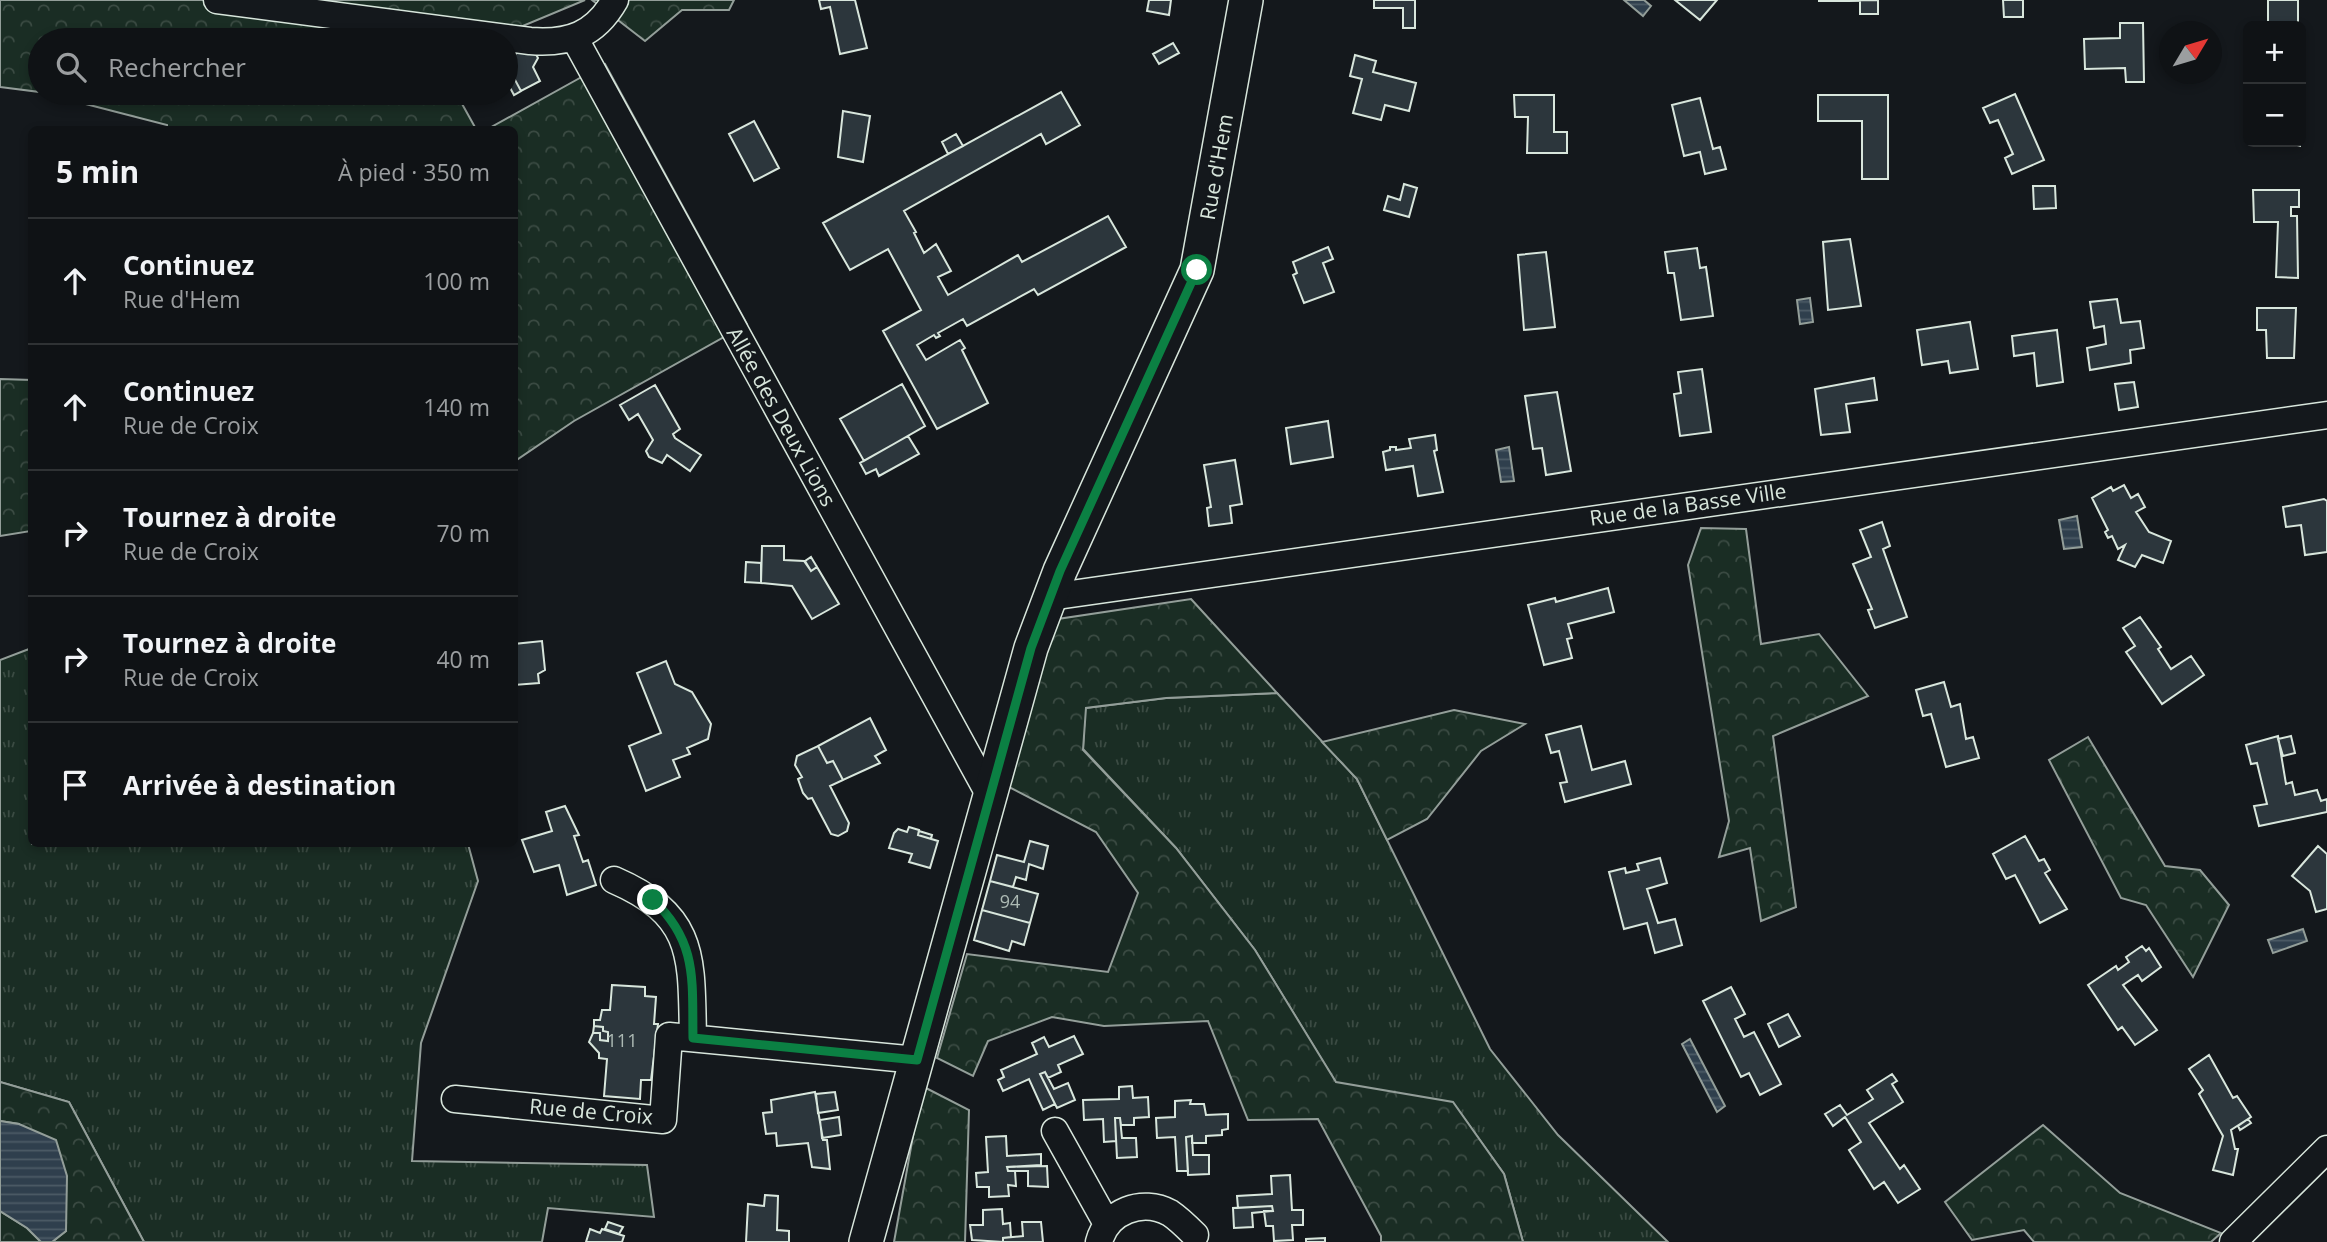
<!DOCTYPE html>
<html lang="fr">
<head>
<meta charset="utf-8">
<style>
  body { margin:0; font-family:"Open Sans",sans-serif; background:#1d2022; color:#f1f3f6 }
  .controls { position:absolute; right:21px; top:21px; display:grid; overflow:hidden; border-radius:10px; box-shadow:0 4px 10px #0003 }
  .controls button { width:63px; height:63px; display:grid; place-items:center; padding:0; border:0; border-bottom:2px solid #2f3234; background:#0f1215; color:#f1f3f6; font:35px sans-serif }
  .compass { position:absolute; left:2159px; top:21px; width:63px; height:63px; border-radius:50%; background:#0f1215; box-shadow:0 4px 10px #0003; rotate:52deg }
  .stop { position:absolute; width:21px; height:21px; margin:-16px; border:5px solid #0b8043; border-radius:50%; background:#fff }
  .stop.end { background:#0b8043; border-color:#fff; box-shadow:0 2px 7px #0008 }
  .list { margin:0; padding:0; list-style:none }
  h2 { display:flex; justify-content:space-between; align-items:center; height:91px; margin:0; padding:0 28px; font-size:30px }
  h2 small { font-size:23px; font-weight:400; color:#9b9ea0 }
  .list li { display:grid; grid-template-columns:46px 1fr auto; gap:21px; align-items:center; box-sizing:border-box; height:126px; padding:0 28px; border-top:2px solid #2f3234 }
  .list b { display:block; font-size:26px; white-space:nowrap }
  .list p { margin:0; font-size:23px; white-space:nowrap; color:#9b9ea0 }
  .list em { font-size:23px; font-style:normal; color:#9b9ea0 }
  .icon { flex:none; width:38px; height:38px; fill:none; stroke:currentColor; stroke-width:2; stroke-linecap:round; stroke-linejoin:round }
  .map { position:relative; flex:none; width:2327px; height:1242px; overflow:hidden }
  .search { position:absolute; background:#0f1215; box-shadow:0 4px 10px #0003; left:28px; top:28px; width:490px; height:77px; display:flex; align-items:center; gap:18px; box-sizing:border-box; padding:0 24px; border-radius:38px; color:#9b9ea0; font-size:26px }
  .panel { position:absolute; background:#0f1215; box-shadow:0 4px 10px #0003; left:28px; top:126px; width:490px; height:721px; border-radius:10px }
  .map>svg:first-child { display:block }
  .grass { fill:url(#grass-tufts); stroke:#939e99; stroke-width:2 }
  .forest { fill:url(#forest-crowns); stroke:#939e99; stroke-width:2 }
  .water { fill:url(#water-rules); stroke:#939e99; stroke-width:2 }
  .building { fill:#2c363c; stroke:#d8e6dc; stroke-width:2 }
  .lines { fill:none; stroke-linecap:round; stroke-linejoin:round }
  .minor-casing { stroke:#d8e6dc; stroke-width:29 }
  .major-casing { stroke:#d8e6dc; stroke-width:36 }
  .minor { stroke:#14181c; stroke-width:26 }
  .major { stroke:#14181c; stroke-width:33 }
  .route { stroke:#0b8043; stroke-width:9 }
  .labels { text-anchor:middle; stroke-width:5; stroke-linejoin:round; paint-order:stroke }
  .number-label { font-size:18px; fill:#adbab4 }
  .street-label { font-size:21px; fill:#d8e6dc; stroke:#14181c }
</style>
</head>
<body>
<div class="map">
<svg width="2327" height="1242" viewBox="0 0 2327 1242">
  <defs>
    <pattern id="grass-tufts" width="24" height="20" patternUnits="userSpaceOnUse" patternTransform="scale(1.75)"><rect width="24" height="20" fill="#1a2d24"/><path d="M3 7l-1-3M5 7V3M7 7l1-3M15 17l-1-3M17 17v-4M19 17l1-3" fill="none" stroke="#3b4b43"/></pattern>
    <pattern id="forest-crowns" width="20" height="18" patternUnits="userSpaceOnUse" patternTransform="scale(1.75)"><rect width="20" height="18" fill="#1a2d24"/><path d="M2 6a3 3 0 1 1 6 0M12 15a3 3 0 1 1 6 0" fill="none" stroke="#3b4b43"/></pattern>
    <pattern id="water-rules" width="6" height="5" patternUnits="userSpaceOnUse" patternTransform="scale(1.75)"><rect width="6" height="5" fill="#2f3f4d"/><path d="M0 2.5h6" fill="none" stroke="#4c5b66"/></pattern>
  </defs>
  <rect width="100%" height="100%" fill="#14181c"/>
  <path class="grass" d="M29,649L32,844H468L478,881L421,1043L412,1161L647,1165L654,1217L548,1208L542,1242H144L69,1102L0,1082V660Z
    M1277,693L1357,779L1490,1049L1558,1135L1668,1242H1523L1504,1174L1453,1103L1336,1083L1255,950L1176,848L1083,749L1085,708L1166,698Z"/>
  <path class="forest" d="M0,0H585L489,40H40V92L0,87Z
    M592,0H734L729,10H682L645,41Z
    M605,64L747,324L574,421L515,461L514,130H486Z
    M43,93H456L476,129H167V125Z
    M0,379L32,380L31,531L0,536Z
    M1701,528L1746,529L1761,644L1819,634L1868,696L1773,736L1796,907L1761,921L1750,848L1719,857L1729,821L1688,565Z
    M1191,599L1277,693L1166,698L1086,708L1083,750L1176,848L1255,950L1336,1082L1453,1102L1504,1174L1523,1242H1381V1236L1318,1119L1248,1120L1208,1021L1104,1026L1052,1017L988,1041L973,1076L937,1058L967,954L1108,972L1138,893L1096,832L1005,785L1022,719L1058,619Z
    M1454,710L1525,724L1481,751L1427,819L1387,840L1357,779L1322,742Z
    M2088,737L2165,866L2200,870L2229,905L2193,977L2146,905L2121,898L2049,760Z
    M0,1082L69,1102L144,1242H52L66,1231L19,1124L0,1121Z
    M922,1086L969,1110L965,1242H894Z
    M2043,1125L2120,1193L2221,1233L2211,1242H2034L2024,1230L1972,1240L1945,1202Z
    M0,1211L27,1228L41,1242H0Z"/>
  <path class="water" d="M1624,0H1644L1651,6L1643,16Z
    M1810,298L1813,322L1800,324L1797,300Z
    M1509,447L1514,481L1501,482L1496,450Z
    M2077,516L2082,547L2064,549L2059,520Z
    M2303,929L2307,941L2273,953L2268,940Z
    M1690,1039L1725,1106L1717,1112L1682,1044Z
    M0,1121L19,1124L56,1140L67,1176L66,1231L52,1242H41L27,1228L0,1211Z"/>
  <path class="building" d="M819,0H855L867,48L840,54L830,7L821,9Z
    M1149,0H1171L1169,15L1147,11Z
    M1374,0H1415V28H1403V8H1374Z
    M1675,0H1717L1700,20Z
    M1878,0V14H1860V1H1818Z
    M2003,0H2023V17H2004Z
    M2268,0H2298V26H2268Z
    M2120,23H2143L2144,82H2126L2125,68L2085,69L2084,39L2120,38Z
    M1173,43L1179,53L1159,64L1153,54Z
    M526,48L533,49L538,58L533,67L540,81L521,91L514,78L509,80L506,74V59Z
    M1355,55L1376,61L1373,72L1416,83L1409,111L1385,105L1381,120L1353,113L1362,79L1350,76Z
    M514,78L521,91L514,95L507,82Z
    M1061,92L1080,125L1046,144L1041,134L904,211L916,232L914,233L924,253L936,244L951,271L938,277L948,295L1018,255L1022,262L1108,216L1126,247L1038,295L1034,289L967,326L963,319L938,333L940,336L936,338L934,335L917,345L926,360L960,340L965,348L962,350L988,403L937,429L883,331L921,310L888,249L850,270L823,223Z
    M2015,94L2044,160L2012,174L2005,158L2013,154L1998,120L1990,123L1983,108Z
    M1514,95H1554V132H1567V153H1527L1528,117H1515Z
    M1818,95H1888V179H1862V121H1818Z
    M1700,98L1713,149L1720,147L1726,169L1705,174L1700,152L1684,156L1672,105Z
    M843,111L870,116L863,162L838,157Z
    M754,121L779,168L754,181L729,134Z
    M956,134L963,146L948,154L942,142Z
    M2272,142H2300V146H2272Z
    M1404,184L1417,188L1409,217L1384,210L1388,196L1400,200Z
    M2033,186H2055L2056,208L2034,209Z
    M2253,190H2299V207H2291V216H2297L2298,278L2276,277L2278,222H2254Z
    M1850,239L1861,306L1828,310L1823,242Z
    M1328,247L1333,259L1323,263L1334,292L1304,303L1293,275L1297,273L1293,262Z
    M1697,248L1700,268L1706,267L1713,316L1681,320L1674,273H1668L1665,252Z
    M1546,252L1555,327L1524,330L1518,255Z
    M2117,299L2121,323L2140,321L2144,348L2130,350L2131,363L2090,370L2087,348L2106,344L2104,326L2094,328L2090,302Z
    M2257,308H2296L2294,358H2267L2266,330H2257Z
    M1970,322L1978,369L1950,373L1948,361L1922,365L1917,330Z
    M2057,330L2063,382L2037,386L2034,353L2014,356L2012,336Z
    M1702,369L1711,432L1680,436L1674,394L1681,393L1678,372Z
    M1874,378L1877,400L1846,404L1850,432L1821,435L1815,389Z
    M2134,382L2138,407L2119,410L2115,384Z
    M902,384L925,426L864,461L840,419Z
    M655,385L680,429L673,434L675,438L701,455L690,471L667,455L662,463L649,457L646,451L653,440L638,414L629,420L620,405Z
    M1557,392L1571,471L1546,475L1542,448L1533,449L1525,396Z
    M1328,421L1333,457L1291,464L1286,428Z
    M1435,435L1437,450L1434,451L1443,492L1418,496L1413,466L1386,470L1383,452L1390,450V447H1396V450L1411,448L1409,439Z
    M908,436L919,454L879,476L876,469L866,474L860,463Z
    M1235,460L1242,504L1230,506L1232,523L1209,526L1207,508L1211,507L1204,465Z
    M2124,485L2131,498L2138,494L2145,507L2136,512L2149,532L2171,541L2163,563L2142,555L2135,567L2118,560L2125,545L2118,549L2112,536L2108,538L2105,532L2108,530L2092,498L2111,487L2113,491Z
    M2324,499L2327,501V552L2305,555L2301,525L2286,527L2283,507Z
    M1882,522L1890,546L1883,549L1907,617L1875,628L1868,610L1872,609L1853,564L1871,557L1860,530Z
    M762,546H784V560L804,561L811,571L817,567L839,604L812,619L792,586L761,583Z
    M811,557L817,567L811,571L805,561Z
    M746,562L761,563V583L745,582Z
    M1608,588L1614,612L1568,624L1572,638L1567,639L1572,658L1544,665L1528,605L1555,598L1556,602Z
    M2140,617L2161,647L2158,649L2171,669L2191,656L2204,675L2162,704L2126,652L2135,646L2123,628Z
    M542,641L545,670L538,674L539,683L514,685V644Z
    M666,661L675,684L692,692L711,724L708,739L687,748L690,754L673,760L680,777L646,791L629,746L661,733L637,673Z
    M1944,682L1951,707L1960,704L1966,739L1973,737L1979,758L1946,767L1931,714L1923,716L1916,690Z
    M870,718L886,750L875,756L880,763L843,780L833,761L827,763L818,746Z
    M1581,726L1592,770L1625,761L1631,784L1565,802L1560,783L1567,782L1559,751L1551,753L1546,735Z
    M2278,736L2286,784L2292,782L2295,795L2317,790L2321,801L2327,799V812L2259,826L2254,806L2267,804L2257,763L2251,764L2246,745Z
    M2291,736L2295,753L2283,756L2278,739Z
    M818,746L827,763L833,761L843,780L830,786L849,823L847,831L838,836L831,834L812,798L808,799L803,793L798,779L802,777L795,765L797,756Z
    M565,806L579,835L574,836L583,862L588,860L596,885L567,895L559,865L534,872L522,840L552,831L546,812Z
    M909,827L919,830L918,835L938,841L930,868L909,862L912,854L889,848L894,833L898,829L907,832Z
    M919,831L932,835L931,839L918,835Z
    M2025,836L2039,861L2044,859L2050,870L2045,873L2067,909L2040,923L2015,875L2006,879L1993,854Z
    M1030,841L1048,846L1043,869L1029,864L1026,880L1016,877L1013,887L990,881L997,855L1024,862Z
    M2318,846L2327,854V909L2316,912L2310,891L2292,876Z
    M1660,858L1667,883L1647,889L1658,923L1675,919L1682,945L1655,953L1647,923L1624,929L1609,872L1625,868L1626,873L1639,870L1637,864Z
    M990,881L1038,894L1030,923L982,910Z
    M982,910L1030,923L1024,945L1012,941L1009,951L974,940Z
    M2142,946L2146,951L2149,948L2161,967L2142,981L2138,975L2123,985L2157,1030L2135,1045L2122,1027L2118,1030L2088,985L2116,966L2118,970L2129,962L2126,957Z
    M612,985L645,987V996L656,997L654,1024H658L651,1080H641L640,1099L604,1096L607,1059L599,1058V1053L589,1042L593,1033H600V1040L608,1041V1032L603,1031V1027L594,1026V1020H600L602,1010H610Z
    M1731,987L1745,1014L1735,1019L1744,1037L1754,1032L1781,1084L1760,1095L1749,1073L1741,1077L1703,1001Z
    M1788,1014L1800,1036L1779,1047L1768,1024Z
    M594,1026L603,1027V1031L608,1032V1041L600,1040V1033H593Z
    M1074,1036L1083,1054L1058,1065L1061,1072L1048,1078L1045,1072L1040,1074L1055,1104L1043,1110L1029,1079L1003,1091L998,1080L1004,1077L1001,1070L1037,1054L1032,1043L1044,1037L1049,1047Z
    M2209,1055L2233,1098L2237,1096L2251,1117L2231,1130L2235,1149H2238L2233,1175L2213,1170L2223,1136L2199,1094L2203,1090L2189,1069Z
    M1045,1072L1054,1089L1068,1083L1075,1100L1057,1108L1040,1074Z
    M1892,1074L1897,1081L1892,1084L1903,1102L1869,1123L1900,1169L1904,1165L1920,1189L1898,1203L1884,1182L1874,1189L1849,1150L1861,1142L1845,1117L1833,1126L1825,1114L1840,1105L1847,1115L1873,1099L1867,1090Z
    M1132,1086L1133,1098L1148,1097L1149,1117L1134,1118V1125H1121L1120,1118H1115L1116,1141L1104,1142L1103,1119L1084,1120L1083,1100L1119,1099V1087Z
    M815,1092L823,1140H827L830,1169L812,1167L808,1143L777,1146L776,1133L766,1134L763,1113L772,1112L771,1100Z
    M835,1092L838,1110L818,1113L816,1094Z
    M1191,1100L1190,1104H1204L1206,1115L1228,1114V1129L1222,1130V1135L1206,1136V1143H1192V1136L1186,1137L1188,1171H1177L1175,1137L1157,1138L1156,1118L1175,1117V1101Z
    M839,1117L841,1135L822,1138L820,1120Z
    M1115,1118H1120L1122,1138H1136L1137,1157L1117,1158Z
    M2248,1119L2251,1123L2240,1130L2238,1126Z
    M1006,1136L1007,1156L1041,1154V1165L1007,1167L1008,1171H1015L1016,1186L1008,1185L1009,1196L989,1197V1187H977L976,1173L988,1172L986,1137Z
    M1192,1136L1193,1155H1209V1174L1188,1175L1186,1137Z
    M1047,1166L1048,1187L1028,1186V1171H1008L1007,1167Z
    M1290,1175L1292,1210H1303V1225H1292L1293,1240L1274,1241L1273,1226H1266L1264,1211H1273L1272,1206L1238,1208L1237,1196L1272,1194L1271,1176Z
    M765,1195L778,1196L777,1230L789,1231V1242H746L748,1204L764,1206Z
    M1272,1206L1273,1211L1252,1213L1253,1227L1234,1228L1233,1208Z
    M1002,1209L1003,1224L1010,1223L1011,1237L1003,1238V1242L972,1240L970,1225H983V1210Z
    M608,1222L623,1227L619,1234L605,1229Z
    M1022,1222H1041L1043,1242H1003V1238L1023,1236Z
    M590,1229L600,1233L602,1229L624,1236L622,1242H586Z
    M1325,1238V1242H1306V1239Z"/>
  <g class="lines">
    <defs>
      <path id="minor" d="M217,0L530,41C569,44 595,35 615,0
        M575,39L989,794
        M1050,597L2327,415
        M614,880C697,916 691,958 693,1038
        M455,1099L663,1120L669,1036L917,1060
        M1055,1131L1107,1224
        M1099,1242C1107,1211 1142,1198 1170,1213C1179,1219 1187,1227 1195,1235
        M2233,1242L2327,1149"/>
      <path id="major" d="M866,1242L1031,648L1060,571L1197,270L1246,0"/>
    </defs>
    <use href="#minor" class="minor-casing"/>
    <use href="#major" class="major-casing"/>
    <use href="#minor" class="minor"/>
    <use href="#major" class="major"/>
  </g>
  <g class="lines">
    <path class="route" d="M653,900C698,942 692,981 693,1038L917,1060L1031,648L1060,571L1197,270"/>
  </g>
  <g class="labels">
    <g class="number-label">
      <text x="1010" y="908">94</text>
      <text x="622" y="1047">111</text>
    </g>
    <g class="street-label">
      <text transform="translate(1217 167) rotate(-80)" y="7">Rue d'Hem</text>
      <text transform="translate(781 417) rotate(61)" y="7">Allée des Deux Lions</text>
      <text transform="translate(1688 505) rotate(-8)" y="7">Rue de la Basse Ville</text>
      <text transform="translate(591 1112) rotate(5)" y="7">Rue de Croix</text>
    </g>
  </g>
</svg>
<div class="controls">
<button>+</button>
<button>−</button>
</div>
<svg class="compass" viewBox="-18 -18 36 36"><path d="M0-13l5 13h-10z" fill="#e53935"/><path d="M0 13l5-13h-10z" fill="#9b9ea0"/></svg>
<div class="stop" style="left:1197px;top:270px"></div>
<div class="stop end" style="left:653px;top:900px"></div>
<div class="search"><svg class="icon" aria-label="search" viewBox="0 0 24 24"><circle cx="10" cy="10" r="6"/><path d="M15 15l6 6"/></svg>Rechercher</div>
<section class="panel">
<h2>5 min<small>À pied · 350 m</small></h2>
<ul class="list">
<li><svg class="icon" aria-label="ahead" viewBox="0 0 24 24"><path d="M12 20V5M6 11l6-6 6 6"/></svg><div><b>Continuez</b><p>Rue d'Hem</p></div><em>100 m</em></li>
<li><svg class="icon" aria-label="ahead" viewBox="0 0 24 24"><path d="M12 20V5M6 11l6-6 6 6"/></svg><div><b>Continuez</b><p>Rue de Croix</p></div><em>140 m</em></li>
<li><svg class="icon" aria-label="right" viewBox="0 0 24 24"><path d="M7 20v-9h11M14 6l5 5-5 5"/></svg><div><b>Tournez à droite</b><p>Rue de Croix</p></div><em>70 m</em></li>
<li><svg class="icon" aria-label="right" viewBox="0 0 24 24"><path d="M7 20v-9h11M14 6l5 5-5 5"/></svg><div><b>Tournez à droite</b><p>Rue de Croix</p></div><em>40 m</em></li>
<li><svg class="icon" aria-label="arrive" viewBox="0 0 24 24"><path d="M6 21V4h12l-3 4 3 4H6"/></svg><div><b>Arrivée à destination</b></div></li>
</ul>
</section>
</div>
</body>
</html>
